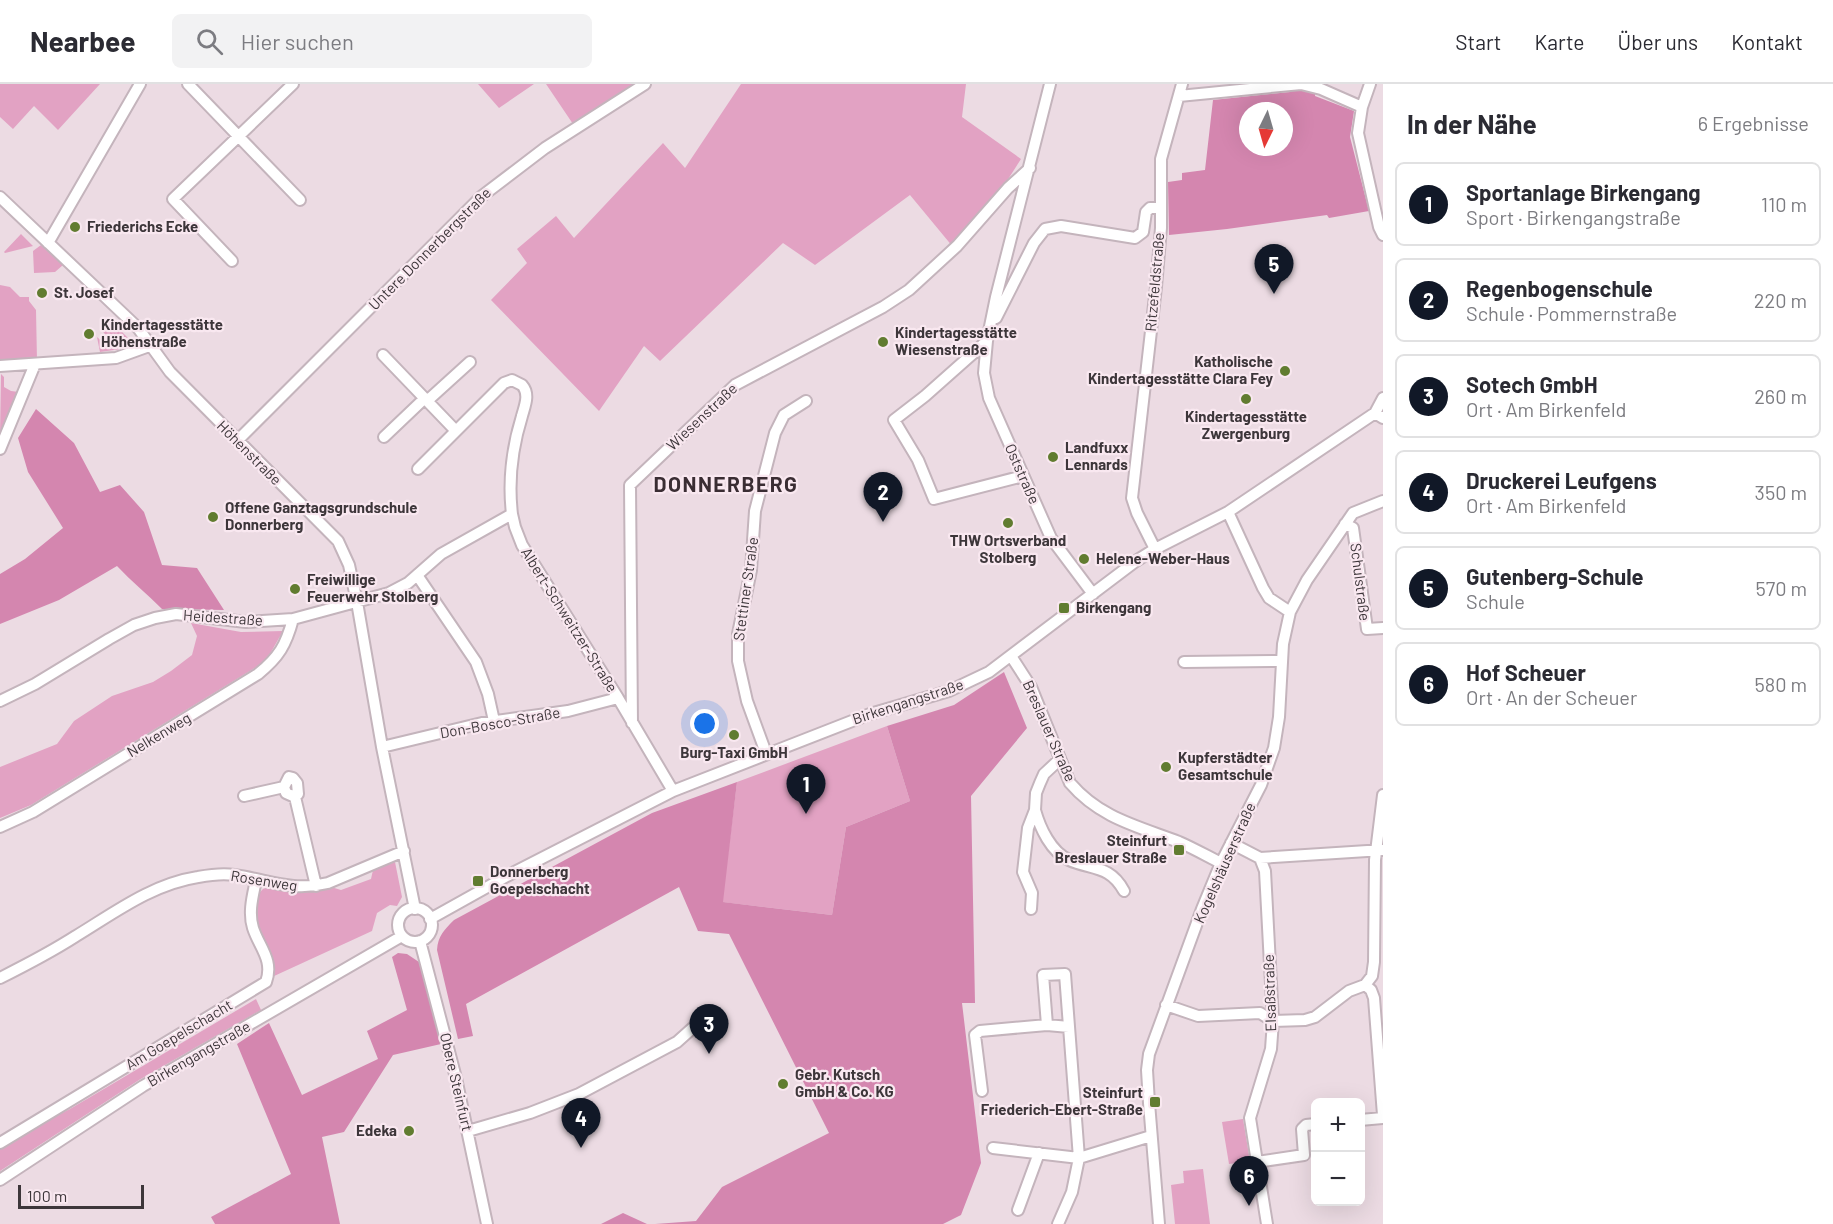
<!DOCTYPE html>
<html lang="de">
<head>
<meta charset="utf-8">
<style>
  body { margin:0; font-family:Barlow,sans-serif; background:#f2f2f3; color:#2b2b33 }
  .controls { position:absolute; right:18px; bottom:18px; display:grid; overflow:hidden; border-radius:9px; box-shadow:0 6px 24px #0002 }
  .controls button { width:54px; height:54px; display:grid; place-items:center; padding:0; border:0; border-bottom:2px solid #e1e1e2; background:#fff; color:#2b2b33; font:30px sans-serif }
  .compass { position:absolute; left:1239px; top:18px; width:54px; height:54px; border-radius:50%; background:#fff; box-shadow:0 6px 24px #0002; rotate:185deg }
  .scale { position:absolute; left:18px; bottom:15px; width:126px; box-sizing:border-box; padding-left:6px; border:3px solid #3d363a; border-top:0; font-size:16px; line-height:21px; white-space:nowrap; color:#3d363a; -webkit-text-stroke:4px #f9e8f0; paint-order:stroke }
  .you { position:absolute; left:705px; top:640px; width:21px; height:21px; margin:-15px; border:4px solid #fff; border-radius:50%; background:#1a73e8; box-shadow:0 0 0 9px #1a73e833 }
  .badge { display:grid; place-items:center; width:39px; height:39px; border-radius:50%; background:#111827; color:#fff; font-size:20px; font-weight:700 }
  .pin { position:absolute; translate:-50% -50px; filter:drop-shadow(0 2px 3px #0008) }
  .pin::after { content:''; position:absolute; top:32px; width:21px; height:18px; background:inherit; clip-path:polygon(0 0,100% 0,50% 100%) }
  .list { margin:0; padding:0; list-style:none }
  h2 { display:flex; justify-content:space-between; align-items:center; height:78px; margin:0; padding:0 24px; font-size:26px }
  h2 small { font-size:20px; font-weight:400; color:#7c7c81 }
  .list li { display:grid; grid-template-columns:39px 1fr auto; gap:18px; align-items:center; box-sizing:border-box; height:84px; margin:0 12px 12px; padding:0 12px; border:2px solid #e1e1e2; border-radius:9px }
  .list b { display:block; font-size:22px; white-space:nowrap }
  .list p { margin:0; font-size:20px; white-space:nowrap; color:#7c7c81 }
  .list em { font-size:20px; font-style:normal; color:#7c7c81 }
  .icon { flex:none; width:33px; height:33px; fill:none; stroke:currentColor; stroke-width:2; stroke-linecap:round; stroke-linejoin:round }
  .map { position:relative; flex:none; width:1383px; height:1140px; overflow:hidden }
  header { display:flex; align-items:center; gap:36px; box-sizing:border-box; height:84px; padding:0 30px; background:#fff; border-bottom:2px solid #e1e1e2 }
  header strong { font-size:28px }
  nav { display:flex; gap:33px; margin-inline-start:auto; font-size:21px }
  .search { width:420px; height:54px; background:#f2f2f3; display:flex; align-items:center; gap:15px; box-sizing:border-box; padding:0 21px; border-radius:9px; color:#7c7c81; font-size:22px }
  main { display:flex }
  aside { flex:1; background:#fff }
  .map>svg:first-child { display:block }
  .green { fill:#e2a2c3 }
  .forest { fill:#d486af; fill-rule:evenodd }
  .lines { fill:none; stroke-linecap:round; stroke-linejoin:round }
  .minor-casing { stroke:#c4b4bc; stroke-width:14 }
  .minor { stroke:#fff; stroke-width:10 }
  .poi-dot { fill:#617c30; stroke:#f9e8f0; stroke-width:2 }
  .labels { text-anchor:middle; stroke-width:4.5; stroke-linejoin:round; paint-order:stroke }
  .poi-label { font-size:15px; font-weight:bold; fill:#3d363a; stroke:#f9e8f0; text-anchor:start }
  .street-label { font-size:15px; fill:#3d363a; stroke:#f9e8f0 }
  .district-label { font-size:21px; font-weight:bold; letter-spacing:1.5px; fill:#3a2d33; stroke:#f9e8f0 }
</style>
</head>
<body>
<header>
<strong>Nearbee</strong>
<div class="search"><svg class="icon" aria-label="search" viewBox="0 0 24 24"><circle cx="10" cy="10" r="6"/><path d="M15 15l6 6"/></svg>Hier suchen</div>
<nav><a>Start</a><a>Karte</a><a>Über uns</a><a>Kontakt</a></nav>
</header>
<main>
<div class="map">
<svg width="1383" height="1140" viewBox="0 0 1383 1140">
  <rect width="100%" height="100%" fill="#ecdbe3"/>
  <path class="green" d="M0,0H100L58,46L34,22L13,45L0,33Z
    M478,0H534L499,24Z
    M546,0H634L573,40Z
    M741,0H966L962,33L1021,75L992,120L953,163L910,111L815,181L783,159L660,277L644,262L599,327L491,216L527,179L517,165L556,132L574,154L663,59L685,84Z
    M21,150L33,162L5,169L4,168Z
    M41,161L63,181L55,188L34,189L33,167Z
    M0,201L10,203L20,213H29V217L36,226L37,277L0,279Z
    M115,241L132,258L121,265L100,268L97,253L108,263L113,258L103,248Z
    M1,290L4,293V303L11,307L19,308L0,353Z
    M191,539L241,548L283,547L266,577L31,721L0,734V683L57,660L74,637L112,612L153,598L171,587L192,571L197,552Z
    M887,642L910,717L846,743L832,831L722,818L737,698Z
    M395,778L402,813L397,822L390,821L377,829L372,847L272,893L255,841L256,808H260L265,803L297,808H309L331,803L341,806L371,795L373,786Z
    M256,915L261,926L139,996L0,1087V1059L70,1025Z
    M1243,1035L1250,1077L1229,1080L1222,1038Z
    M1203,1085L1210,1140H1175L1171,1101L1184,1099L1183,1087Z"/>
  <path class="forest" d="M1292,0H1316L1315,12L1354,27L1350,53L1369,127L1329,134L1327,131L1227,145L1169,151L1168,98L1182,96V89L1205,86L1213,16L1290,8ZM1248,27H1284V63H1248Z
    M36,325L74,359L100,408L120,401L144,428L162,481L197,484L224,526L162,525C147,510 131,497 117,482L59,516L0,540V490L25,475L63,444L28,388L18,354Z
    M1004,588L1027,644L971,712L975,919H962L981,1079L961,1131L943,1140H655L696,1137L722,1103L829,1049L729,850L698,847L679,803L466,920L473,952L458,955L437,866C438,852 444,846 454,836L652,729L737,698L723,818L832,831L846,743L910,717L887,642L954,621Z
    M398,869L407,870L419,878L441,960L393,971L344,1048L322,1053L340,1140H215L211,1133L291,1090L237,960L269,939L302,1011L378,975L367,947L407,926L392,873Z
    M623,1129L647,1140H601Z"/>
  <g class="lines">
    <defs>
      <path id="minor" d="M188,0L300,116
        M1050,0L996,213L987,257L984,289L989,314L1051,454L1093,510
        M1370,0L1362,23L1358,49L1379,143L1383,151
        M1179,12L1301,0L1321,5L1362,23
        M0,113L138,244L170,288L338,457L349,481L357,518L382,663L415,825
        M48,159L140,0
        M232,177L173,115L293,0
        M996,234L1034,159L1045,145L1061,142L1135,154L1143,148L1146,128L1150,124H1161
        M987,257L925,312L894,336L918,376L934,415L1023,392
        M383,271L456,347
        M0,282L116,274L152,261
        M427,317L470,278
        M1375,329L1383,314
        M384,353L425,314
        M237,357L482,112L545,64L645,0
        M0,365L35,280
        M1228,428L1263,504L1269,514L1290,528
        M512,430L515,443L522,461L618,614L673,707
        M1345,440L1353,444L1367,545L1383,544
        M1155,465L1137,429L1132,414L1156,203L1161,144V75L1182,0
        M417,491L476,578L488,610L494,637
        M1011,572L1031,603L1070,699C1100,734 1137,742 1179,758C1193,764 1207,772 1221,779
        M1184,578L1282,577
        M0,617L35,600L109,555L134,541L155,534L176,530L246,538L293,535L389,509L408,499L441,470L512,430C508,396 512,364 522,332C525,321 530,310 522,301L512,296L504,299L418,385
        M632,639L630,401L735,301L883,223L909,206L957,162L1008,104L1030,84
        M382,663L482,639L568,627L618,614
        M766,669L747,617L738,577V550L751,486L755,427L775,349L784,331L806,317
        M1383,711L1375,776L1374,878L1372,892L1365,901L1371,906L1374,914L1383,1031
        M244,712L284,703
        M295,713L286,709L284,703L289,693L293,694L297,699L298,710L295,713L316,802
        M1035,726C1040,744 1051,768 1069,776C1092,786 1110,781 1124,807
        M0,743L33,728L258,590C279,573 286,561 293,535
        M1231,759L1260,774L1383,766
        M398 841a17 17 0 1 1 34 0a17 17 0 1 1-34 0Z
        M1031,825L1032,809L1023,788L1028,744L1035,726L1036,709L1040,699L1044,690L1059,676
        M430,835L507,792L673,707L870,630L949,607L989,588L1136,477L1155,465L1228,428L1375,329L1383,334
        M420,857L456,994L487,1140
        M0,894C26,881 51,868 76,852C114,829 152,800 198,793C209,791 223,789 234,791C270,796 291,808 328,799L404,767
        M1166,921L1198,932L1260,929L1273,937L1305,936L1315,933L1349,907L1365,901
        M982,1007L975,951L980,947L1047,941
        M1360,1036L1383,1034
        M468,1047L530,1029L579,1010L677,958L696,941
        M0,1059L266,898C274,876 259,863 253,844C248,828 253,811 256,796
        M993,1064L1079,1074L1065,890L1043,891L1047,941L1069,943
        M1257,1078L1250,1034L1271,965L1273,937L1265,787L1260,774
        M0,1096L143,1002L402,852
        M1018,1126L1039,1069
        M1058,1140L1072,1108L1079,1074L1151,1052
        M1159,1140L1149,1019L1147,986L1149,970L1202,825L1221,779L1261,701L1274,664L1279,633L1283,560L1290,528L1307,496L1353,429L1383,417
        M1267,1140L1257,1078L1304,1071L1302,1045L1306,1041L1316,1040"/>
    </defs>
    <use href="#minor" class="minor-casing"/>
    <use href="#minor" class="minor"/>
  </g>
  <g class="poi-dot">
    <circle cx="75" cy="143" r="6"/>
    <circle cx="42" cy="209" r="6"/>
    <circle cx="89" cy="250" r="6"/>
    <circle cx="883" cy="258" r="6"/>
    <circle cx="1285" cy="287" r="6"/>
    <circle cx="1246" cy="315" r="6"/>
    <circle cx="1053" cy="373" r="6"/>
    <circle cx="213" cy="433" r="6"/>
    <circle cx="1008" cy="439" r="6"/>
    <circle cx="1084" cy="475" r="6"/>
    <circle cx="295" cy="505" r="6"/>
    <rect x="1058" y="518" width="12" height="12" rx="3"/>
    <circle cx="734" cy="651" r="6"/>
    <circle cx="1166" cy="683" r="6"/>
    <rect x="1173" y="760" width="12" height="12" rx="3"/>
    <rect x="472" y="791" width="12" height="12" rx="3"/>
    <circle cx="783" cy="1000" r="6"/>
    <rect x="1149" y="1012" width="12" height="12" rx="3"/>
    <circle cx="409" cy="1047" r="6"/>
  </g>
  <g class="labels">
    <g class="poi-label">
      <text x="87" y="148">Friederichs Ecke</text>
      <text x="54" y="214">St. Josef</text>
      <text x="101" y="246">Kindertagesstätte<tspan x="101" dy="17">Höhenstraße</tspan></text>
      <text x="895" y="254">Kindertagesstätte<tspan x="895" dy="17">Wiesenstraße</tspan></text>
      <text x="1273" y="283" text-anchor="end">Katholische<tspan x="1273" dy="17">Kindertagesstätte Clara Fey</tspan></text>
      <text x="1246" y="338" text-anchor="middle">Kindertagesstätte<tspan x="1246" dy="17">Zwergenburg</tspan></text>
      <text x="1065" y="369">Landfuxx<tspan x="1065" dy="17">Lennards</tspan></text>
      <text x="225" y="429">Offene Ganztagsgrundschule<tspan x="225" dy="17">Donnerberg</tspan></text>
      <text x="1008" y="462" text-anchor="middle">THW Ortsverband<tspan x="1008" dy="17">Stolberg</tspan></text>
      <text x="1096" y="480">Helene-Weber-Haus</text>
      <text x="307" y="501">Freiwillige<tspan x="307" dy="17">Feuerwehr Stolberg</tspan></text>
      <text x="1076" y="529">Birkengang</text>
      <text x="734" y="674" text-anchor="middle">Burg-Taxi GmbH</text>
      <text x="1178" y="679">Kupferstädter<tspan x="1178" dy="17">Gesamtschule</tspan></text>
      <text x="1167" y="762" text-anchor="end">Steinfurt<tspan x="1167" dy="17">Breslauer Straße</tspan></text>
      <text x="490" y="793">Donnerberg<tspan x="490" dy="17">Goepelschacht</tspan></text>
      <text x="795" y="996">Gebr. Kutsch<tspan x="795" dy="17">GmbH &amp; Co. KG</tspan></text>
      <text x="1143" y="1014" text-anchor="end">Steinfurt<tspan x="1143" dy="17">Friederich-Ebert-Straße</tspan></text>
      <text x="397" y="1052" text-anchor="end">Edeka</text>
    </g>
    <g class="street-label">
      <text transform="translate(430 165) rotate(-45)" y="5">Untere Donnerbergstraße</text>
      <text transform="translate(1155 198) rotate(-85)" y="5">Ritzefeldstraße</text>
      <text transform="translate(702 333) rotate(-43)" y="5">Wiesenstraße</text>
      <text transform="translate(249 369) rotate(45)" y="5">Höhenstraße</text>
      <text transform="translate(1022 390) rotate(66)" y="5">Oststraße</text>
      <text transform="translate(1360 498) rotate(83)" y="5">Schulstraße</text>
      <text transform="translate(746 505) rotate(-82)" y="5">Stettiner Straße</text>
      <text transform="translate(223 534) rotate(4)" y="5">Heidestraße</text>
      <text transform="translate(569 536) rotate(58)" y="5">Albert-Schweitzer-Straße</text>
      <text transform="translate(908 618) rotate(-18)" y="5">Birkengangstraße</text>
      <text transform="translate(500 639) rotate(-10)" y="5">Don-Bosco-Straße</text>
      <text transform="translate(1049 647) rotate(66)" y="5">Breslauer Straße</text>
      <text transform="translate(159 651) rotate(-31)" y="5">Nelkenweg</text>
      <text transform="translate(1225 779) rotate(-66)" y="5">Kogelshäuserstraße</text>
      <text transform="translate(264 797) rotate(9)" y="5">Rosenweg</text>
      <text transform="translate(1270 909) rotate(-92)" y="5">Elsaßstraße</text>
      <text transform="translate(179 951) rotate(-31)" y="5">Am Goepelschacht</text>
      <text transform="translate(199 970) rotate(-30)" y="5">Birkengangstraße</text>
      <text transform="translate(456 998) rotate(77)" y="5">Obere Steinfurt</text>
    </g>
    <g class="district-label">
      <text x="726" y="408">DONNERBERG</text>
    </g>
  </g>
</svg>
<div class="controls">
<button>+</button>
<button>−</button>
</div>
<svg class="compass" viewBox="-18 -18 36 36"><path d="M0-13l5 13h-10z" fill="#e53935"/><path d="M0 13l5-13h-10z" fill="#7c7c81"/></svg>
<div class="scale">100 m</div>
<div class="you"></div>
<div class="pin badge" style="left:806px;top:730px">1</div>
<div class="pin badge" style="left:883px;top:438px">2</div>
<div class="pin badge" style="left:709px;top:970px">3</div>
<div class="pin badge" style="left:581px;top:1064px">4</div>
<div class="pin badge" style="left:1274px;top:210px">5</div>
<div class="pin badge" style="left:1249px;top:1122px">6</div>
</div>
<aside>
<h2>In der Nähe<small>6 Ergebnisse</small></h2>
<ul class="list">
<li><span class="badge">1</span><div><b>Sportanlage Birkengang</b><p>Sport · Birkengangstraße</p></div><em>110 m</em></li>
<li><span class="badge">2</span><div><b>Regenbogenschule</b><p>Schule · Pommernstraße</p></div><em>220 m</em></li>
<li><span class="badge">3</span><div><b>Sotech GmbH</b><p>Ort · Am Birkenfeld</p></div><em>260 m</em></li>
<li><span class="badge">4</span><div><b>Druckerei Leufgens</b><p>Ort · Am Birkenfeld</p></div><em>350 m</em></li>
<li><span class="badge">5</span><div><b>Gutenberg-Schule</b><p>Schule</p></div><em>570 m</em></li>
<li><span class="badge">6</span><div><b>Hof Scheuer</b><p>Ort · An der Scheuer</p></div><em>580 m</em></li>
</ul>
</aside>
</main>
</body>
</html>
